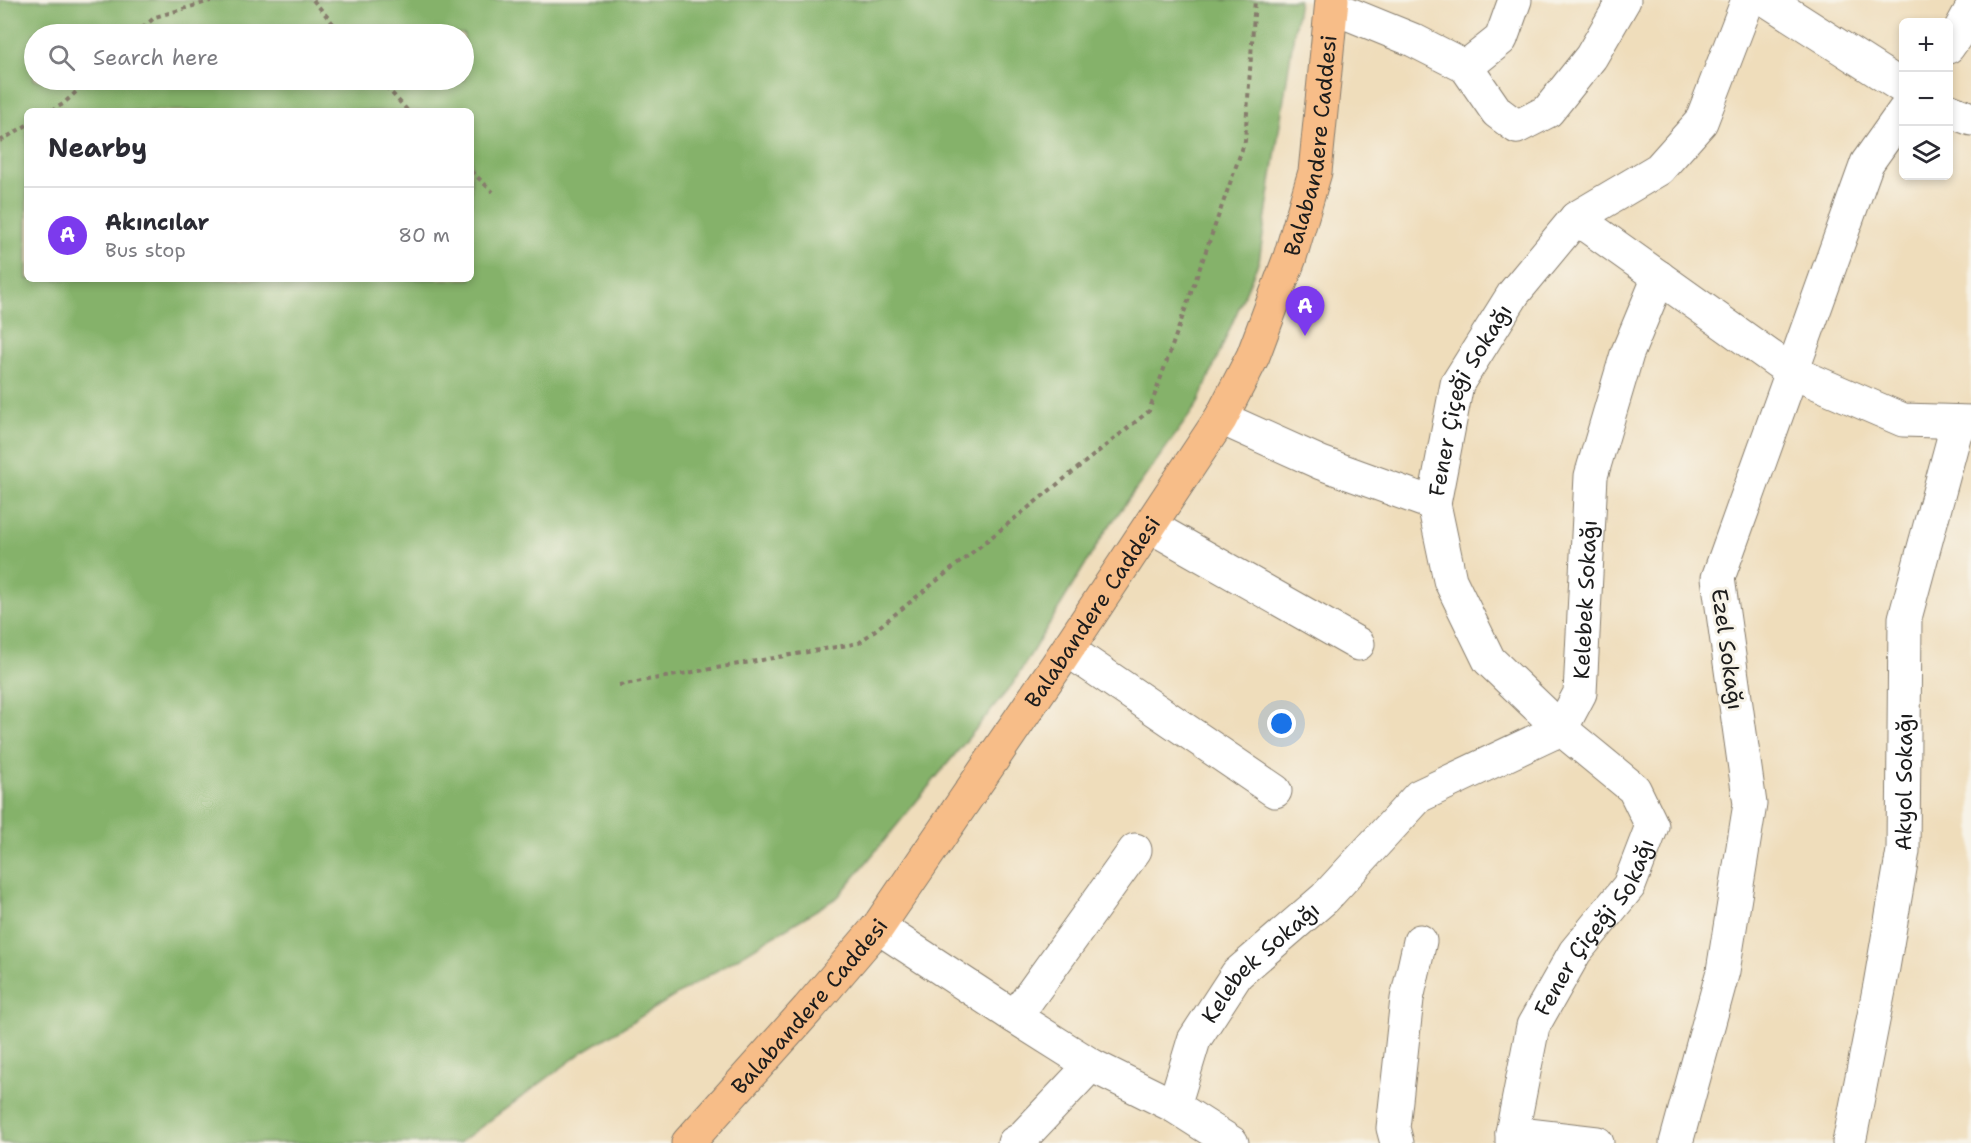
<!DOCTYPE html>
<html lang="en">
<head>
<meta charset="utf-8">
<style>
  body { margin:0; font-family:"Shantell Sans",sans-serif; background:#f2f2f3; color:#2b2b33 }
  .controls { position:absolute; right:18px; top:18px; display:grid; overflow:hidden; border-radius:9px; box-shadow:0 3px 9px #0003 }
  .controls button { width:54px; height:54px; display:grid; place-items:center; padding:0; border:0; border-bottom:2px solid #e1e1e2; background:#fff; color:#2b2b33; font:30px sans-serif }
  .you { position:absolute; left:1282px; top:724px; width:21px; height:21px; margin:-15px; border:4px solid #fff; border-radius:50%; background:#1a73e8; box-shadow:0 0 0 9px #1a73e833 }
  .badge { display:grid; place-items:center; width:39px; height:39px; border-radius:50%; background:#7c3aed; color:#fff; font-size:20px; font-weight:700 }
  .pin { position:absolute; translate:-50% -50px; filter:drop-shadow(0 2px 3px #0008) }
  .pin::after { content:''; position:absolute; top:32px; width:21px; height:18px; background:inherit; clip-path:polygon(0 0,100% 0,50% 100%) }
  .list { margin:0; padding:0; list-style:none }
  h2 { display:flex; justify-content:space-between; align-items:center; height:78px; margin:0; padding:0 24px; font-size:26px }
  h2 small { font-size:20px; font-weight:400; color:#7c7c81 }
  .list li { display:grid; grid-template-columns:39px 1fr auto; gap:18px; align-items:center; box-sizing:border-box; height:96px; padding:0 24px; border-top:2px solid #e1e1e2 }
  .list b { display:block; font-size:22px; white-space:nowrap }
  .list p { margin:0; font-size:20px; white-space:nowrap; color:#7c7c81 }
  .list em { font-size:20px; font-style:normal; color:#7c7c81 }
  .icon { flex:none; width:33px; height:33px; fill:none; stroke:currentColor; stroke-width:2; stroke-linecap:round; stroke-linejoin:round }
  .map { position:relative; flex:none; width:1971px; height:1143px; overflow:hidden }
  .search { position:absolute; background:#fff; box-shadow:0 3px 9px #0003; left:24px; top:24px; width:450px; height:66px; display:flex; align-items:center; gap:15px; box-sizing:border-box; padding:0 21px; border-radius:33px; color:#7c7c81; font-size:22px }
  .panel { position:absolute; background:#fff; box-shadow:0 3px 9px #0003; left:24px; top:108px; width:450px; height:174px; border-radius:9px }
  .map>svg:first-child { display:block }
  .forest { fill:#85b26b; stroke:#506744; stroke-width:1.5; fill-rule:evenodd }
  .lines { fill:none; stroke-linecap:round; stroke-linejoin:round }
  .minor-casing { stroke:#867c6c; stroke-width:35 }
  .major-casing { stroke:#867c6c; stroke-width:35 }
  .path { stroke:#867c6c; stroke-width:4; stroke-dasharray:4.5 4.5; stroke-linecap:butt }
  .minor { stroke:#fff; stroke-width:33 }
  .major { stroke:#f7bd88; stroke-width:33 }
  .labels { text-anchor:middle; stroke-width:6; stroke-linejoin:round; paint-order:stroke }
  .street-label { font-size:22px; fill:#1c1c1c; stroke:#f7f3e8 }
</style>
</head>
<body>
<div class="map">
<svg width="1971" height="1143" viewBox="0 0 1971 1143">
  <rect width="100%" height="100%" fill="#f7f3e8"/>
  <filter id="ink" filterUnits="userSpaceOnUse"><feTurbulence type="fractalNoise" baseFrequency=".0167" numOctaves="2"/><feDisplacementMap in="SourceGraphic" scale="12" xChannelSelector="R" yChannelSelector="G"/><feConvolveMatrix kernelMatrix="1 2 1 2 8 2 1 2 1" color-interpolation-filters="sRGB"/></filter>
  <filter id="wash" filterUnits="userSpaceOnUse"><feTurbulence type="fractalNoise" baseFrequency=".008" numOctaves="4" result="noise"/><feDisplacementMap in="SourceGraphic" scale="24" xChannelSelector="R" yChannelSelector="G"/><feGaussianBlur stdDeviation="1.35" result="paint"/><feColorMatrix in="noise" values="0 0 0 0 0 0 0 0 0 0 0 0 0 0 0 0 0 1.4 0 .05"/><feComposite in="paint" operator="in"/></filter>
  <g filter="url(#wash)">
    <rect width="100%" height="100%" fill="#efddbb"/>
    <path class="forest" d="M0,0H1299L1259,261L1197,405L1105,532L1012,685L838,897L584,1051L459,1143H0ZM34,34H464V80H34ZM27,111H471V279H27Z"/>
  </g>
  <g filter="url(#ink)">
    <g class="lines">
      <defs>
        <g id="minor">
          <path d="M1767,0L1904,88"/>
          <path d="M1332,7L1413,40L1466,67L1497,112L1517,127L1548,111L1591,57L1624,0"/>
          <path d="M1948,47L1960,30L1971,10"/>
          <path d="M1466,67L1501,39L1515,0"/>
          <path d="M1948,110L1971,119"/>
          <path d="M1576,218L1792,372L1903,420L1971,422"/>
          <path d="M1221,418L1321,463L1434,504"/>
          <path d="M1150,526L1358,644"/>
          <path d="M1068,650L1275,791"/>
          <path d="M878,927L1015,1017L1091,1065L1174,1106L1232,1143"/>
          <path d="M1015,1017L1135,850"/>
          <path id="s1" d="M1174,1106L1194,1040L1237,974L1325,898L1419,796L1561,729L1580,693L1591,476L1627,354L1659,277"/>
          <path d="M1512,1133L1597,1143"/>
          <path d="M1014,1143L1021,1139L1091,1065"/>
          <path d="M1397,1143L1393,1128L1407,999L1420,941"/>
          <path id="s2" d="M1512,1143V1133L1533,1026L1575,952L1629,886L1652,826L1634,789L1561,729L1489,660L1450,580L1434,504L1457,384L1514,293L1576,218L1659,169L1701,122L1748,0"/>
          <path d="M1676,1143L1723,971L1750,804L1718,578L1867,163L1904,111"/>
          <path id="s3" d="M1849,1143L1880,985L1903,851L1905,618L1958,422"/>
        </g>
        <g id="major">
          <path id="s4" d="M688,1143L808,1009L878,927L1057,665L1221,418L1253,356L1290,257L1315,172L1332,0"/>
        </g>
      </defs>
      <use href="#minor" class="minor-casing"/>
      <use href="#major" class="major-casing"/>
      <path class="path" d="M313,0L342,34
        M136,34L155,17L214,0
        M380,80L408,111
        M51,111L63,104L89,80
        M0,141L27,125
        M471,171L493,192
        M619,685L859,643L1149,411L1245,141L1255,0"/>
      <use href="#minor" class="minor"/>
      <use href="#major" class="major"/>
    </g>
  </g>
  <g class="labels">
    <g class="street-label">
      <text dy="8" stroke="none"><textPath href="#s4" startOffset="1191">Balabandere Caddesi</textPath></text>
      <text dy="8" stroke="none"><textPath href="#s2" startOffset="867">Fener Çiçeği Sokağı</textPath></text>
      <text dy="8" stroke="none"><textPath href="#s1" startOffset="694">Kelebek Sokağı</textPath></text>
      <text dy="8" stroke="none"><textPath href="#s4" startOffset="669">Balabandere Caddesi</textPath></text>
      <text transform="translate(1728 649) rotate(82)" y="8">Ezel Sokağı</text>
      <text dy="8" stroke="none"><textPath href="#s3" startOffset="366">Akyol Sokağı</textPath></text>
      <text dy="8" stroke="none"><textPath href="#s2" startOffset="236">Fener Çiçeği Sokağı</textPath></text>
      <text dy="8" stroke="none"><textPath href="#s1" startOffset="172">Kelebek Sokağı</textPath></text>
      <text dy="8" stroke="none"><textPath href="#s4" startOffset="183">Balabandere Caddesi</textPath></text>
    </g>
  </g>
</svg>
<div class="controls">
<button>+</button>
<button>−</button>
<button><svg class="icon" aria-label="layers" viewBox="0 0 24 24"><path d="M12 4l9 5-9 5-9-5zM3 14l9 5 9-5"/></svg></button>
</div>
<div class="you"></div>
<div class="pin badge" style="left:1305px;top:336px">A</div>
<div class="search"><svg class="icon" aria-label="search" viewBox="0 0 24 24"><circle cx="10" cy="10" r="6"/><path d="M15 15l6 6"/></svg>Search here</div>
<section class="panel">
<h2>Nearby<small></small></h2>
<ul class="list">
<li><span class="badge">A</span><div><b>Akıncılar</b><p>Bus stop</p></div><em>80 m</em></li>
</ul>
</section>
</div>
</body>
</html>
